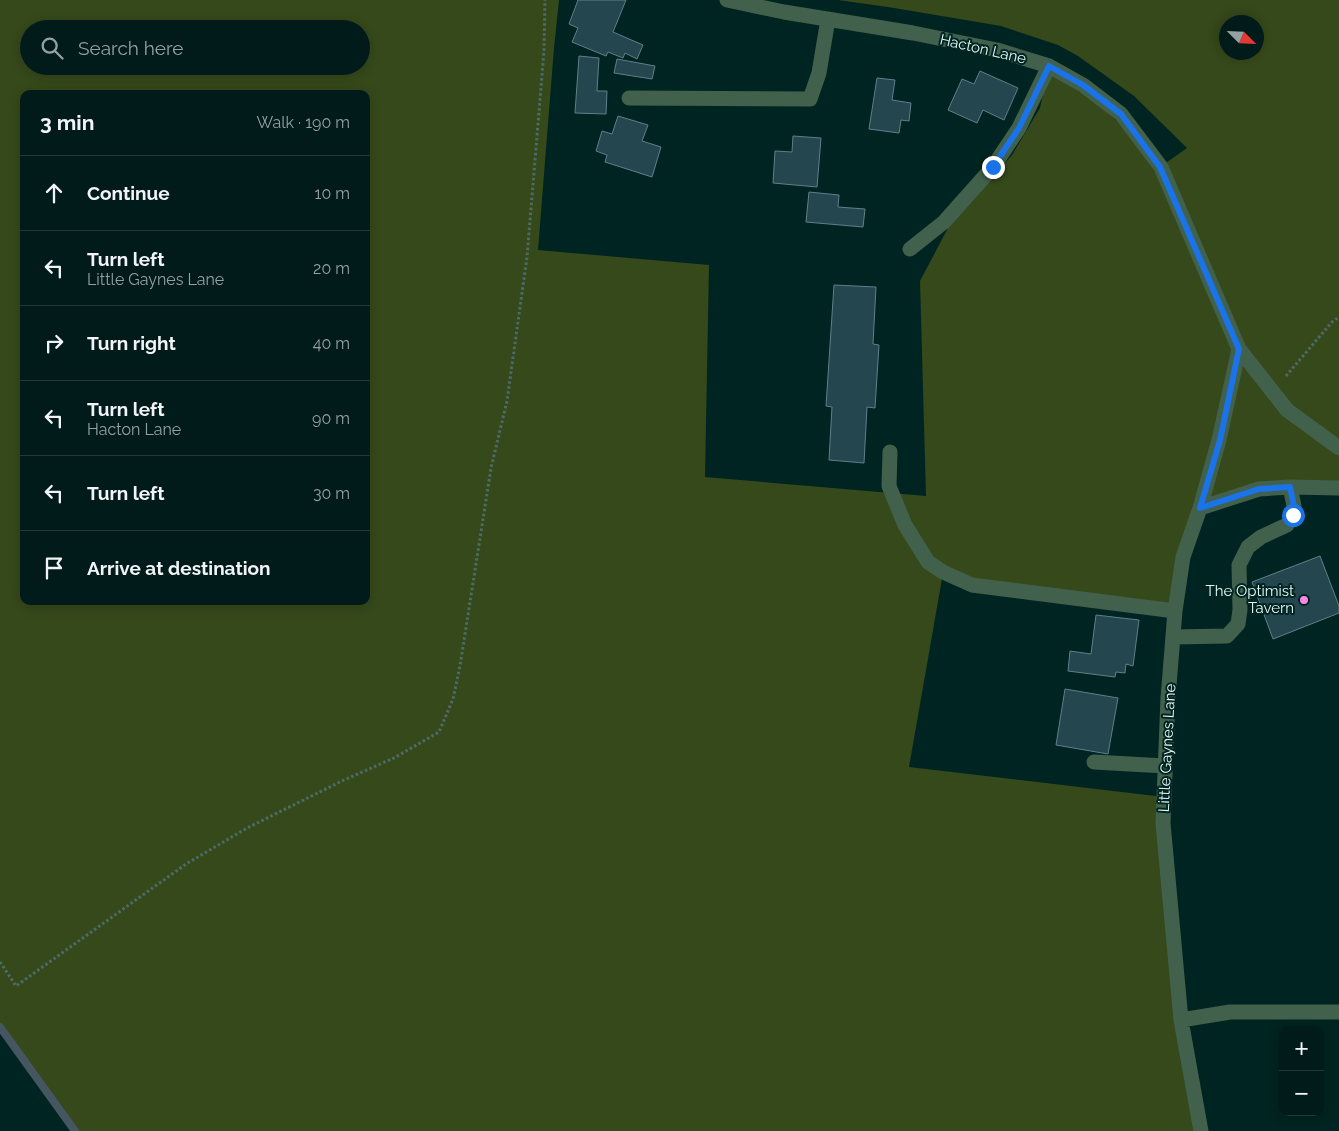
<!DOCTYPE html>
<html lang="en">
<head>
<meta charset="utf-8">
<style>
  body { margin:0; font-family:Raleway,sans-serif; background:#0a2422; color:#f1f3f6 }
  .controls { position:absolute; right:15px; bottom:15px; display:grid; overflow:hidden; border-radius:10px; box-shadow:0 2px 12px #0003 }
  .controls button { width:45px; height:45px; display:grid; place-items:center; padding:0; border:0; border-bottom:1px solid #223938; background:#001b19; color:#f1f3f6; font:25px sans-serif }
  .compass { position:absolute; left:1219px; top:15px; width:45px; height:45px; border-radius:50%; background:#001b19; box-shadow:0 2px 12px #0003; rotate:114deg }
  .stop { position:absolute; width:15px; height:15px; margin:-11px; border:4px solid #1a73e8; border-radius:50%; background:#fff }
  .stop.end { background:#1a73e8; border-color:#fff; box-shadow:0 1px 5px #0008 }
  .list { margin:0; padding:0; list-style:none }
  h2 { display:flex; justify-content:space-between; align-items:center; height:65px; margin:0; padding:0 20px; font-size:21px }
  h2 small { font-size:16px; font-weight:400; color:#95a1a2 }
  .list li { display:grid; grid-template-columns:32px 1fr auto; gap:15px; align-items:center; box-sizing:border-box; height:75px; padding:0 20px; border-top:1px solid #223938 }
  .list b { display:block; font-size:19px; white-space:nowrap }
  .list p { margin:0; font-size:16px; white-space:nowrap; color:#95a1a2 }
  .list em { font-size:16px; font-style:normal; color:#95a1a2 }
  .icon { flex:none; width:28px; height:28px; fill:none; stroke:currentColor; stroke-width:2; stroke-linecap:round; stroke-linejoin:round }
  .map { position:relative; flex:none; width:1339px; height:1131px; overflow:hidden }
  .search { position:absolute; background:#001b19; box-shadow:0 2px 12px #0003; left:20px; top:20px; width:350px; height:55px; display:flex; align-items:center; gap:12px; box-sizing:border-box; padding:0 18px; border-radius:28px; color:#95a1a2; font-size:19px }
  .panel { position:absolute; background:#001b19; box-shadow:0 2px 12px #0003; left:20px; top:90px; width:350px; height:515px; border-radius:10px }
  .map>svg:first-child { display:block }
  .green { fill:#36491a; fill-rule:evenodd }
  .lines { fill:none; stroke-linecap:round; stroke-linejoin:round }
  .stream { stroke:#455660; stroke-width:8 }
  .building { fill:#24464e; stroke:#5e808a }
  .path { stroke:#4d6c69; stroke-width:3; stroke-dasharray:2.5 2.5; stroke-linecap:butt }
  .minor { stroke:#41614d; stroke-width:15 }
  .route { stroke:#1a73e8; stroke-width:6 }
  .poi-dot { fill:#fb86e4; stroke:#002421; stroke-width:2 }
  .labels { text-anchor:middle; stroke-width:4; stroke-linejoin:round; paint-order:stroke }
  .street-label { font-size:15px; fill:#e5f8f5; stroke:#002421 }
  .poi-label { font-size:15px; fill:#e5f8f5; stroke:#002421; text-anchor:end }
</style>
</head>
<body>
<div class="map">
<svg width="1339" height="1131" viewBox="0 0 1339 1131">
  <rect width="100%" height="100%" fill="#002421"/>
  <path class="green" d="M0,0H559L554,48L538,250L709,265L705,477L926,496L920,281L948,228L1012,155L1040,108L1049,66L1083,85L1160,167L1187,148L1134,96L1078,56L1058,45L1001,26L888,7L838,0H1339V488L1290,487L1200,508L1175,611L943,573L909,767L1164,797L1163,823L1202,1131H75L0,1027ZM1226,22H1256V52H1226ZM29,29H361V66H29ZM24,94H366V601H24Z"/>
  <g class="lines">
    <path class="stream" d="M0,1027L75,1131"/>
  </g>
  <path class="building" d="M578,0H626L613,32L643,45L637,59L625,53L623,58L608,52L606,56L572,42L578,28L569,24Z
    M579,56L599,58L597,91H607L606,114L575,113Z
    M617,59L655,66L652,79L614,73Z
    M980,71L1018,88L1004,120L983,110L977,123L948,110L962,79L974,84Z
    M877,78L895,80L892,100L911,103L909,121L901,120L899,133L869,129Z
    M618,116L648,125L642,141L661,147L652,177L605,162L607,155L596,151L602,131L612,134Z
    M793,136L821,138L817,187L773,183L775,151L792,152Z
    M809,192L839,195L838,207L865,209L863,227L806,222Z
    M834,285L876,287L873,344L879,345L875,408L867,407L864,463L829,460L832,407L826,406Z
    M1320,556L1339,606V613L1273,639L1252,582Z
    M1096,615L1139,620L1133,666L1126,664L1125,673L1116,672L1115,677L1068,671L1070,651L1091,654Z
    M1065,689L1118,698L1108,754L1056,745Z"/>
  <g class="lines">
    <path class="path" d="M1286,376L1332,322L1339,317
      M0,962L16,986L186,864L247,828L344,780L394,758L439,732L453,699L460,666L491,468L507,401L527,257L544,51L545,0"/>
    <path class="minor" d="M727,0L784,12L913,33L997,50L1049,66L1083,85L1121,114L1161,167L1239,349L1287,410L1339,448
      M629,98L810,99L819,73L828,19
      M910,249L944,222L993,167L1019,128L1049,66
      M890,452L889,486L905,525L928,562L943,572L972,585L1175,611
      M1200,508L1219,440L1239,349
      M1173,637L1227,636L1238,624L1240,610L1239,565L1248,547L1261,537L1287,525L1293,515L1294,506L1290,487
      M1094,762L1165,766
      M1181,1020L1230,1012H1339
      M1201,1131L1181,1020L1163,823L1168,698L1175,611L1183,557L1200,508L1259,489L1290,487L1339,488"/>
  </g>
  <g class="lines">
    <path class="route" d="M993,167L1019,128L1049,66L1083,85L1121,114L1160,167L1239,349L1220,440L1200,508L1259,489L1290,487L1294,506L1293,515"/>
  </g>
  <circle class="poi-dot" cx="1304" cy="600" r="5"/>
  <g class="labels">
    <g class="street-label">
      <text transform="translate(983 49) rotate(13)" y="5">Hacton Lane</text>
      <text transform="translate(1167 748) rotate(-87)" y="5">Little Gaynes Lane</text>
    </g>
    <g class="poi-label">
      <text x="1294" y="596">The Optimist<tspan x="1294" dy="17">Tavern</tspan></text>
    </g>
  </g>
</svg>
<div class="controls">
<button>+</button>
<button>−</button>
</div>
<svg class="compass" viewBox="-18 -18 36 36"><path d="M0-13l5 13h-10z" fill="#e53935"/><path d="M0 13l5-13h-10z" fill="#95a1a2"/></svg>
<div class="stop" style="left:1293px;top:515px"></div>
<div class="stop end" style="left:993px;top:167px"></div>
<div class="search"><svg class="icon" aria-label="search" viewBox="0 0 24 24"><circle cx="10" cy="10" r="6"/><path d="M15 15l6 6"/></svg>Search here</div>
<section class="panel">
<h2>3 min<small>Walk · 190 m</small></h2>
<ul class="list">
<li><svg class="icon" aria-label="ahead" viewBox="0 0 24 24"><path d="M12 20V5M6 11l6-6 6 6"/></svg><div><b>Continue</b></div><em>10 m</em></li>
<li><svg class="icon" aria-label="left" viewBox="0 0 24 24"><path d="M17 20v-9H6M10 6l-5 5 5 5"/></svg><div><b>Turn left</b><p>Little Gaynes Lane</p></div><em>20 m</em></li>
<li><svg class="icon" aria-label="right" viewBox="0 0 24 24"><path d="M7 20v-9h11M14 6l5 5-5 5"/></svg><div><b>Turn right</b></div><em>40 m</em></li>
<li><svg class="icon" aria-label="left" viewBox="0 0 24 24"><path d="M17 20v-9H6M10 6l-5 5 5 5"/></svg><div><b>Turn left</b><p>Hacton Lane</p></div><em>90 m</em></li>
<li><svg class="icon" aria-label="left" viewBox="0 0 24 24"><path d="M17 20v-9H6M10 6l-5 5 5 5"/></svg><div><b>Turn left</b></div><em>30 m</em></li>
<li><svg class="icon" aria-label="arrive" viewBox="0 0 24 24"><path d="M6 21V4h12l-3 4 3 4H6"/></svg><div><b>Arrive at destination</b></div></li>
</ul>
</section>
</div>
</body>
</html>
